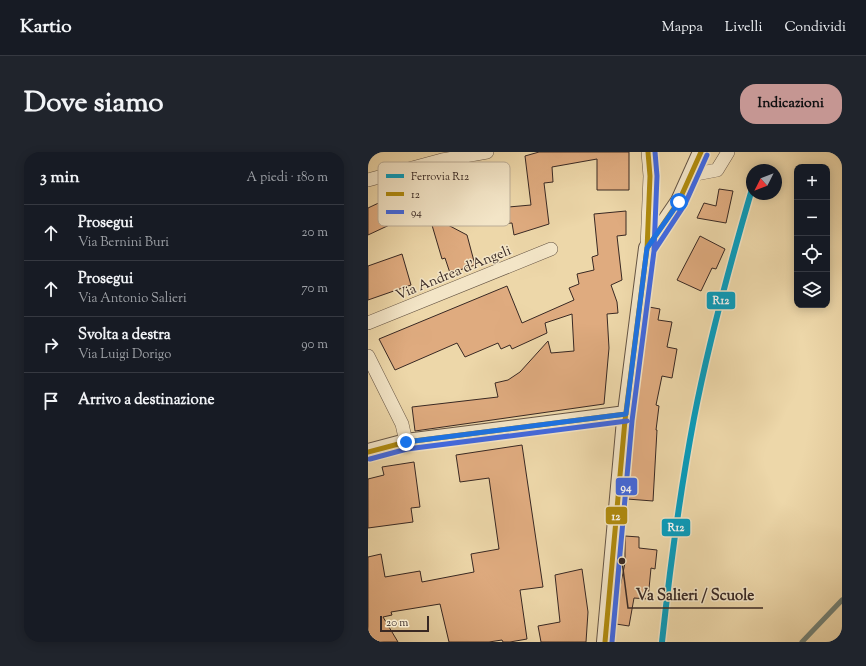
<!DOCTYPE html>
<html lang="it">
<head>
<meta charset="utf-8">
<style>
  body { margin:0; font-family:"Sorts Mill Goudy",serif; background:#20242c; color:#f1f3f6 }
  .controls { position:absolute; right:12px; top:12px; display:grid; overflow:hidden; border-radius:8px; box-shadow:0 2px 10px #0003 }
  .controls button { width:36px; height:36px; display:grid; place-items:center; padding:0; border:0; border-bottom:1px solid #363941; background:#171b24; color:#f1f3f6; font:20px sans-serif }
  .compass { position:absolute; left:378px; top:12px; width:36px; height:36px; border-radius:50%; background:#171b24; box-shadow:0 2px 10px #0003; rotate:228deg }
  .scale { position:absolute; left:12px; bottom:10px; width:49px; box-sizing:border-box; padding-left:4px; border:2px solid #382823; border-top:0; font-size:11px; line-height:14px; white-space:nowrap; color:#382823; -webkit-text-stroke:3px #f3e5c7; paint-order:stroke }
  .stop { position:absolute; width:12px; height:12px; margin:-9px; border:3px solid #1a73e8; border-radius:50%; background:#fff }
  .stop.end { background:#1a73e8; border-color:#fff; box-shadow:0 1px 4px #0008 }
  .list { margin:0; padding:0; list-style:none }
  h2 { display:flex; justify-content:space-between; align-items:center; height:52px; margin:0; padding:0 16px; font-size:17px }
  h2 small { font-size:13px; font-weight:400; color:#9ea1a6 }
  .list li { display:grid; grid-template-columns:26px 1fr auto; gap:12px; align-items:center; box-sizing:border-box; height:56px; padding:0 16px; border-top:1px solid #363941 }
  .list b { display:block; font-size:15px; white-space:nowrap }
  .list p { margin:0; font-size:13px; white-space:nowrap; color:#9ea1a6 }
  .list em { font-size:13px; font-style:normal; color:#9ea1a6 }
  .icon { flex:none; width:22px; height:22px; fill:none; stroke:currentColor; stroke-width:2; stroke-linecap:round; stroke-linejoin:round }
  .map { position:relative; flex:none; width:474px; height:490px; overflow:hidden; border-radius:16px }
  header { display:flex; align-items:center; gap:24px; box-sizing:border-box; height:56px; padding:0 20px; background:#171b24; border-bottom:1px solid #363941 }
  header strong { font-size:19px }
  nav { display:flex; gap:22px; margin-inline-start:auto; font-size:14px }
  .intro { display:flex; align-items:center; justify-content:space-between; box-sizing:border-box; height:96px; padding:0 24px }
  h1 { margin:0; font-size:28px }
  .button { padding:10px 18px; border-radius:16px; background:#c59692; color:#111; font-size:14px; font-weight:700 }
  main { display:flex; gap:24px; padding:0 24px }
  aside { flex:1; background:#171b24; border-radius:16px; box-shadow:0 2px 10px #0003 }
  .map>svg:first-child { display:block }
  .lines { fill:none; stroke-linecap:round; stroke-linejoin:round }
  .stream { stroke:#728074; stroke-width:5 }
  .building { fill:#dfab7f; stroke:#382823 }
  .minor-casing { stroke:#655444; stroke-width:14 }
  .tertiary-casing { stroke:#655444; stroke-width:18 }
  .minor { stroke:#f3e5c7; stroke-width:13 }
  .tertiary { stroke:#f3e5c7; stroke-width:16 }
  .bus-1-casing { stroke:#f3e5c7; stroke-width:8 }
  .bus-2-casing { stroke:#f3e5c7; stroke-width:8 }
  .bus-1 { stroke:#af8a0e; stroke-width:5 }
  .bus-2 { stroke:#4169e1; stroke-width:5 }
  .rail-1-casing { stroke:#f3e5c7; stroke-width:9 }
  .rail-1 { stroke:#069cbd; stroke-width:6 }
  .route { stroke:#1a73e8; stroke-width:5 }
  .labels { text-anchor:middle; stroke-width:3; stroke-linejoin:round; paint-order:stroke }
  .street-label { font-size:14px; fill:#382823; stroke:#f3e5c7 }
  .key { fill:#f3e5c7; stroke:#bbac96; stroke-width:1 }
  .key-label { font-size:11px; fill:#382823 }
  .leader { fill:none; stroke:#382823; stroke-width:1.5 }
  .callout-dot { fill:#382823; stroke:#f3e5c7; stroke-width:1.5 }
  .callout-label { font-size:15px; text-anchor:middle; font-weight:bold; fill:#382823; stroke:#f3e5c7; stroke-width:3; stroke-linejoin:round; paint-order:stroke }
  .line-badge { stroke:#f3e5c7; stroke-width:1.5 }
  .badge-label { font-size:11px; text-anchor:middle; font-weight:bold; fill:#fff }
</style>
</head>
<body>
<header>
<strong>Kartio</strong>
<nav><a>Mappa</a><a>Livelli</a><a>Condividi</a></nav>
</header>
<div class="intro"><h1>Dove siamo</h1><a class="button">Indicazioni</a></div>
<main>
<aside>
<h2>3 min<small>A piedi · 180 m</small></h2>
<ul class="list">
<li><svg class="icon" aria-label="ahead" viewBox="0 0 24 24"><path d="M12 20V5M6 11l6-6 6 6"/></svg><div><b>Prosegui</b><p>Via Bernini Buri</p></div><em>20 m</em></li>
<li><svg class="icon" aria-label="ahead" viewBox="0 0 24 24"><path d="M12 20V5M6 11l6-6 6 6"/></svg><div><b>Prosegui</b><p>Via Antonio Salieri</p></div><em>70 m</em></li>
<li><svg class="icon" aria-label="right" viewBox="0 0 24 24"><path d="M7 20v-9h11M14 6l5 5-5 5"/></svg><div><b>Svolta a destra</b><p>Via Luigi Dorigo</p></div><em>90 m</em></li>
<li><svg class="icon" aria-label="arrive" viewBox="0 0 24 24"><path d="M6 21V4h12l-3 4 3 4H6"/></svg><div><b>Arrivo a destinazione</b></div></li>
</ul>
</aside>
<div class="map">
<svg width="474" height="490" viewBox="0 0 474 490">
  <rect width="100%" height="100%" fill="#edd7a9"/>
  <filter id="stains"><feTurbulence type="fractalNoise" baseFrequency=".005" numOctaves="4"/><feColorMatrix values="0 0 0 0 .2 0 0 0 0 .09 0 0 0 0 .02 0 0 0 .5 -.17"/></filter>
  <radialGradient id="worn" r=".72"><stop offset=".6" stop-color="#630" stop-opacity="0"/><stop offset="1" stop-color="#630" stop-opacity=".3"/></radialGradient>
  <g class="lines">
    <path class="stream" d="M434,490L474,448"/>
  </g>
  <path class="building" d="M171,0H261V38H229V7L184,15L185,30L176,31L181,72L146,83L144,71L130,72L107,58L163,53L157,4Z
    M351,37L365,39L358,71L329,66L336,51L348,54Z
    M19,47L30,69L0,83V56Z
    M258,59V83L249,84L254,128L243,133L249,150L250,161L239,162L241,196L236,252L47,279L44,255L130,245L127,231L140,228L152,220L180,189L183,201L206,199L204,162L177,171L179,181L144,197L142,193L133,197L130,191L97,205L89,191L27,218L11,187L139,134L154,171L206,148L201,136L211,132L209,122L226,118L224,105L230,103L226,62Z
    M61,63L99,83L107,113L82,121L77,106L74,107Z
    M332,84L357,97L348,117L344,116L333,139L309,128Z
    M34,102L43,133L0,148V114Z
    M281,155L292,157L290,168L304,170L299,195L309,197L304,226L294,224L288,253L291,254L288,278H289L285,349L259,347L266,269Z
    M154,293L175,435L152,438L159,487L142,490H135L134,488L121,490H81L72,452L23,460L24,463L15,465L30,490H0V405L13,402L17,425L52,419L54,430L106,420L103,402L131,397L121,326L92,330L88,303Z
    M46,310L52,355L43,356L45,370L0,376V327L16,323L14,315Z
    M257,384L271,385V396L289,398L287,417L283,416L280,447L266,446L261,474L248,472L252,435L257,411Z
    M214,417L220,460L218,490H173L170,474L192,470L187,423Z"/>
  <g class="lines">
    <defs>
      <path id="minor" d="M323,23L349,18L360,0
        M0,28L74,8L119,0
        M279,96L282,24L280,0
        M0,171L183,97
        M0,204L34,272L38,290"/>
      <path id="tertiary" d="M0,300L38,290L258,262
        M237,490L257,268L279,96L311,49L333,0"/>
    </defs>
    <use href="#minor" class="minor-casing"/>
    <use href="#tertiary" class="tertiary-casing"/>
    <use href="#minor" class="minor"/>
    <use href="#tertiary" class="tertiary"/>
    <defs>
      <path id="bus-1" d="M279,98L282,24L280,0
        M0,300L38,290L258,262
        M237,490L257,268L279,96L311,49L333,0"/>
      <path id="bus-2" d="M286,98L289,24L287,0
        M2,307L39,297L259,269
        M244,490L264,269L286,99L317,52L339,3"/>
    </defs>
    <use href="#bus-1" class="bus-1-casing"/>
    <use href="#bus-2" class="bus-2-casing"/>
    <use href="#bus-1" class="bus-1"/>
    <use href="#bus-2" class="bus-2"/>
    <defs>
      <path id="rail-1" d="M294,490C302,415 312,340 326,266C341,188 362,112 384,37"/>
    </defs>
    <use href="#rail-1" class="rail-1-casing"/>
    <use href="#rail-1" class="rail-1"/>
  </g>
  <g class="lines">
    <path class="route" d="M38,290L258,262L279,96L311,50"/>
  </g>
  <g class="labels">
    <g class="street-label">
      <text transform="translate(85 120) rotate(-22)" y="5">Via Andrea d'Angeli</text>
    </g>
  </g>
  <rect x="10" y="10" width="132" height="64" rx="6" class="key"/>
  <rect x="18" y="22" width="18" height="4" fill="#069cbd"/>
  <rect x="18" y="40" width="18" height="4" fill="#af8a0e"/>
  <rect x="18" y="58" width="18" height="4" fill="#4169e1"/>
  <g class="key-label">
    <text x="43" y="28">Ferrovia R12</text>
    <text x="43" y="46">12</text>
    <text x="43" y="64">94</text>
  </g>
  <path class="leader" d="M254 409L260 456H395"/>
  <circle class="callout-dot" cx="254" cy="409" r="4"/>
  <g class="callout-label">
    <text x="327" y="448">Va Salieri / Scuole</text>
  </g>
  <g class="line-badge">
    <rect x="338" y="139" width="30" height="19" rx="4" fill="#069cbd"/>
    <rect x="247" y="325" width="23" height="19" rx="4" fill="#4169e1"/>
    <rect x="237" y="354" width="23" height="19" rx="4" fill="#af8a0e"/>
    <rect x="293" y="366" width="30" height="19" rx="4" fill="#069cbd"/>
  </g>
  <g class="badge-label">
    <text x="353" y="152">R12</text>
    <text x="258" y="339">94</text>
    <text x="248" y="368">12</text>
    <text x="308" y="379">R12</text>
  </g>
  <rect width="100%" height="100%" filter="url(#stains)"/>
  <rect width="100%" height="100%" fill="url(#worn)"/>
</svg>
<div class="controls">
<button>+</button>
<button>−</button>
<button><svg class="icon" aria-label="locate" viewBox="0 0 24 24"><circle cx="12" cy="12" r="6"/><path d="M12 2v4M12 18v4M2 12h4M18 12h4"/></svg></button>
<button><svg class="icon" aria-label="layers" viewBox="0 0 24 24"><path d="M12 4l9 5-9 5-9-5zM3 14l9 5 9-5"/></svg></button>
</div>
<svg class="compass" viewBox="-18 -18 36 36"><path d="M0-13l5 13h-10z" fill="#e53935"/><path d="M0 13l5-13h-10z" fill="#9ea1a6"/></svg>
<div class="scale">20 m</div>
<div class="stop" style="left:311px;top:50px"></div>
<div class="stop end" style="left:38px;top:290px"></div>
</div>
</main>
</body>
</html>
